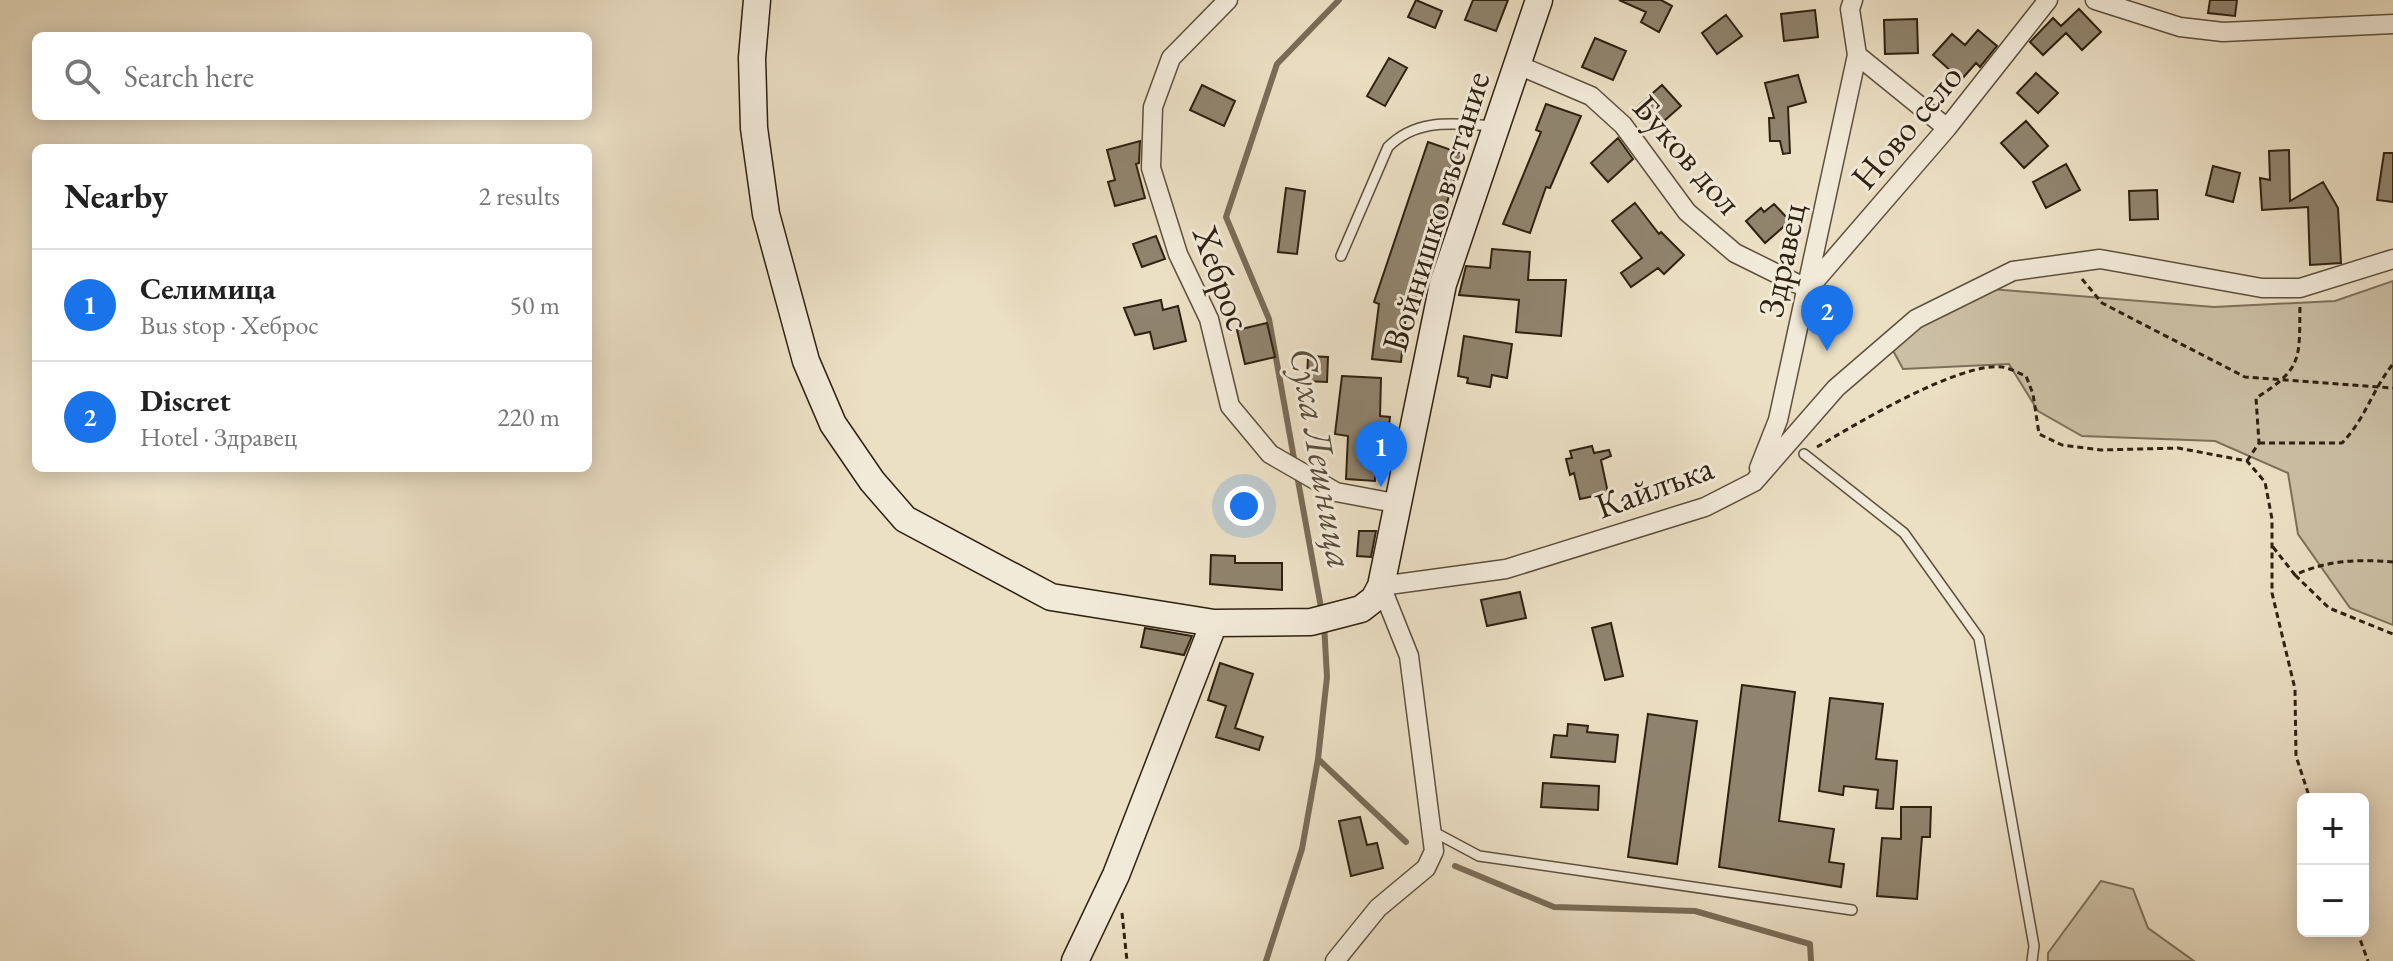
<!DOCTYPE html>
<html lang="en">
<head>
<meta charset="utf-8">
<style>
  body { margin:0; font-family:"EB Garamond",serif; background:#f6f6f6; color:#222 }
  .controls { position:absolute; right:24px; bottom:24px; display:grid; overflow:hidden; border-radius:12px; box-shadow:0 4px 20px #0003 }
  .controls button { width:72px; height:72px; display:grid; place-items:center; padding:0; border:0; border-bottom:2px solid #e0e0e0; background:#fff; color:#222; font:40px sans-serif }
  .you { position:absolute; left:1244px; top:506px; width:28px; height:28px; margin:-20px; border:6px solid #fff; border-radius:50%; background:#1a73e8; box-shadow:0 0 0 12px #1a73e833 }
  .badge { display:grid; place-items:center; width:52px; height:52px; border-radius:50%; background:#1a73e8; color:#fff; font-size:26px; font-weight:700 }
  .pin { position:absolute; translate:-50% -66px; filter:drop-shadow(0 2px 4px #0008) }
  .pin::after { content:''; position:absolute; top:42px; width:28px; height:24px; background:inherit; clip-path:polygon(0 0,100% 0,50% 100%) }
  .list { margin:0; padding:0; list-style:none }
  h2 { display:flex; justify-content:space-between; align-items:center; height:104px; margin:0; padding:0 32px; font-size:34px }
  h2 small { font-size:26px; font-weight:400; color:#767676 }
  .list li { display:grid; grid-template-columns:52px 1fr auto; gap:24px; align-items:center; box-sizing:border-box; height:112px; padding:0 32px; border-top:2px solid #e0e0e0 }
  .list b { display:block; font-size:30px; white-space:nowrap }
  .list p { margin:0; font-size:26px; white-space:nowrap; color:#767676 }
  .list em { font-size:26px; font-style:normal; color:#767676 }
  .icon { flex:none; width:44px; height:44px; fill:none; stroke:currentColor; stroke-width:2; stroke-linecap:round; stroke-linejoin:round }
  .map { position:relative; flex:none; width:2393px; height:961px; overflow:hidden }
  .search { position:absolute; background:#fff; box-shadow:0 4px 20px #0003; left:32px; top:32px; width:560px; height:88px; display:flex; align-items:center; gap:20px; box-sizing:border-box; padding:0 28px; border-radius:12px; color:#767676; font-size:30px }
  .panel { position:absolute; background:#fff; box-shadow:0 4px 20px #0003; left:32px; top:144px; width:560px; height:328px; border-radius:12px }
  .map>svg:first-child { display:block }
  .green { fill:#cbbfa5; stroke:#7c705a; stroke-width:2 }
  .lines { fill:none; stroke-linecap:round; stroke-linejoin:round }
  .stream { stroke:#796c57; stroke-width:6 }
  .building { fill:#90846e; stroke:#2e2110; stroke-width:2 }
  .lane-casing { stroke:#5d503d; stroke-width:12 }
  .street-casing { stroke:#5d503d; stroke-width:21 }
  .secondary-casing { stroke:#2e2110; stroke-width:29 }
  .path { stroke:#2e2110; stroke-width:3; stroke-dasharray:6 4; stroke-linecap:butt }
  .lane { stroke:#f2ead9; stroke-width:9 }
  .street { stroke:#f2ead9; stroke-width:18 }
  .secondary { stroke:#f2ead9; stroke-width:26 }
  .labels { text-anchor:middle; stroke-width:6; stroke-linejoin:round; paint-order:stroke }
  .street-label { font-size:36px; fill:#2e2110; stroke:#f2ead9 }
  .water-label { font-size:38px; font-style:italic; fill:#5a4d3a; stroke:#f2ead9 }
</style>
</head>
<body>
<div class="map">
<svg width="2393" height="961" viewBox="0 0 2393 961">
  <rect width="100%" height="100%" fill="#ebdfc4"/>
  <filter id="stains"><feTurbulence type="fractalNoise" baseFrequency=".0025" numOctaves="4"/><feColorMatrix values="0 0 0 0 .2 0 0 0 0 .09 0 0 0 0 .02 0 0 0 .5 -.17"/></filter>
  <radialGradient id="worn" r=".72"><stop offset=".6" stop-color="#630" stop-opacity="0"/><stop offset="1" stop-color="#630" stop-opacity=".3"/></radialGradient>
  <path class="green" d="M2393,281V625L2350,608L2298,534L2288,473L2215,441L2082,436L2038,411L2009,364L1903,369L1889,343L1979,288L2214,307L2335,301Z
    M2101,881L2133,889L2148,928L2194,961H2048V953Z"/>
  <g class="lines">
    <path class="stream" d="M1295,464L1269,319L1226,217L1277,64L1339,0
      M1297,475L1322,613
      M1318,759L1406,842
      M1455,866L1554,907L1695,911L1810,944L1811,961
      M1266,961L1302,849L1318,759L1327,677L1324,624"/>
  </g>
  <path class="building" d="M1416,0L1442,11L1435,28L1408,17Z
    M1473,0H1508L1496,31L1465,20Z
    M1619,0H1661L1672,6L1659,32L1641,22L1646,12Z
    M2210,0H2237L2235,16L2208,13Z
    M2079,9L2101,32L2082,50L2066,33L2043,55L2030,42L2053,18L2061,26Z
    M1815,10L1818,37L1784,41L1781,14Z
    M1726,15L1742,36L1717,54L1702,33Z
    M1917,19L1918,53L1885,54L1884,20Z
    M1978,30L1997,46L1980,67L1976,63L1961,80L1933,55L1952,34L1965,45Z
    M1595,38L1626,51L1613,80L1582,67Z
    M1389,58L1407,68L1385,106L1367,96Z
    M2036,73L2058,93L2038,113L2017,93Z
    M1798,75L1806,102L1788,107L1790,153L1783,154L1780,141H1770L1769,118H1774L1765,83Z
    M1202,85L1235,101L1224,126L1190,110Z
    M1662,85L1681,106L1656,128L1637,107Z
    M1546,104L1581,116L1550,188L1546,187L1530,233L1503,224L1541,132L1536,130Z
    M2026,121L2048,146L2024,168L2001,143Z
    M1618,138L1633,159L1608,182L1591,163Z
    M1140,141L1139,163L1136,164L1145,198L1115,206L1108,182L1115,180L1107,150Z
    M1428,142L1463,154L1410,314L1406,313L1401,362L1372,359L1379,304L1374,302Z
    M2289,150L2290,201L2323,182L2338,208L2341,263L2310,265L2308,207L2262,210L2260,178L2270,180L2269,151Z
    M2384,153H2393V202L2377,200Z
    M2066,164L2080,190L2046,208L2033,182Z
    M2213,166L2240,173L2233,202L2206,195Z
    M1286,188L1305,191L1297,254L1278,252Z
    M2157,190L2158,219L2130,220L2129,191Z
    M1635,203L1659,234L1661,232L1684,255L1664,274L1658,268L1631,287L1621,273L1642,258L1612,221Z
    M1774,204L1790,221L1765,243L1746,221L1761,208L1764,212Z
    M1156,236L1165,259L1142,267L1133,244Z
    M1492,249L1530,252L1528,280H1566L1561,336L1516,332L1519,300L1459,295L1466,266L1490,268Z
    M1161,300L1163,310L1178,306L1186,341L1154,349L1150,332L1135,335L1124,308Z
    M1267,323L1275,357L1245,364L1237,330Z
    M1464,336L1512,344L1507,378L1492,375L1490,387L1467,383L1468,378L1458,376Z
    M1308,356L1328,357L1327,382L1307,381Z
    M1342,376L1381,378L1380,416L1390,417L1387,441L1376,440L1375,481L1346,479L1348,436L1335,434Z
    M1592,446L1594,453L1609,450L1611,456L1601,460L1608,493L1580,499L1574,473L1570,475L1566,459L1572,458L1570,451Z
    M1359,531H1376L1371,557L1357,556Z
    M1211,555L1235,556V563H1282V590L1210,584Z
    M1520,592L1526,618L1487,626L1481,600Z
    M1611,623L1623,676L1605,680L1592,628Z
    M1145,628L1192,636L1184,655L1141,647Z
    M1220,663L1253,674L1235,728L1263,737L1259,750L1216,737L1226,706L1208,700Z
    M1742,685L1795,692L1779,821L1834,829L1829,862L1844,864L1841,887L1719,867Z
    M1830,698L1883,704L1876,759L1897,761L1893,809L1876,808L1878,790L1844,786L1843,795L1819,791Z
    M1648,714L1697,721L1677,864L1628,857Z
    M1568,724L1588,726L1587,732L1618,735L1615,762L1551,757L1554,735L1567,736Z
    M1543,783L1599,786L1598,810L1541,807Z
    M1901,807H1931L1930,837H1922L1917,899L1877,896L1882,838L1901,839Z
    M1360,817L1367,845L1377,843L1383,868L1351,876L1339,821Z"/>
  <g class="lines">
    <defs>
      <path id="lane" d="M1341,256L1388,147C1418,117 1455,124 1494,126
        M1804,454L1904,533L1979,638L2034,946L2032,961
        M1434,832L1479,856L1852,910"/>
      <path id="street" d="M1228,0L1171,58L1153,107L1151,168L1178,254L1209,319L1230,406L1270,454L1336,492L1395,503
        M2095,0L2180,27L2223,32L2393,24
        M1857,55L1947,128
        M1518,65L1591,96L1623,125L1687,212L1735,253L1808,289L1947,128L2048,0
        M1759,468L1778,420L1857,55L1850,9L1853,0
        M1335,961L1378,908L1426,868L1434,851L1409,656L1381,586L1506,569L1705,507L1754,482L1836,388L1916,319L2013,271L2100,259L2262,288H2300L2393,259"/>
      <path id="secondary" d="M757,0L752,58L754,128L766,214L806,361L833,424L872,481L905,519L1051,597L1214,623L1311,622L1361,609L1374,599L1381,586L1443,284L1539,0
        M1075,961L1116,875L1214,623"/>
    </defs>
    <use href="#lane" class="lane-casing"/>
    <use href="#street" class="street-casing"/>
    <use href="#secondary" class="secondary-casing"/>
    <path class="path" d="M2082,279L2102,303L2245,377L2393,388
      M2259,443H2342C2366,418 2372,390 2393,364
      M1817,447C1856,424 1959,362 2002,367C2010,368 2018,373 2026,376L2033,394L2039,434L2062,445L2101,450L2178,448L2247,461L2265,482L2272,519V593L2295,689L2296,756L2310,799
      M2247,461L2259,443L2256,398C2304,368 2299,358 2300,304
      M2273,547L2295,575C2327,560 2359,559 2393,562
      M2295,575L2329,608L2393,634
      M1122,913L1127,961
      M2357,931L2368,961"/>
    <use href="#lane" class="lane"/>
    <use href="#street" class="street"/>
    <use href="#secondary" class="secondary"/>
  </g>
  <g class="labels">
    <g class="street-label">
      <text transform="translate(1906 126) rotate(-50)" y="13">Ново село</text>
      <text transform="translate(1688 154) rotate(49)" y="13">Буков дол</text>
      <text transform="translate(1435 211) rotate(-73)" y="13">Войнишко въстание</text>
      <text transform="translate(1781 260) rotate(-78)" y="13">Здравец</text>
      <text transform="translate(1223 278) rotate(70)" y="13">Хеброс</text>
      <text transform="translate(1654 486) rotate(-20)" y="13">Кайлъка</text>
    </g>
    <g class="water-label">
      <text transform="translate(1322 458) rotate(80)" y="13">Суха Лешница</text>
    </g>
  </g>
  <rect width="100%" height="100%" filter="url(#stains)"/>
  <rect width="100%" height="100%" fill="url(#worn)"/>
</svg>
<div class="controls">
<button>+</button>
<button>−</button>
</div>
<div class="you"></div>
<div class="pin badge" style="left:1381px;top:487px">1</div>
<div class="pin badge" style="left:1827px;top:351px">2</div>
<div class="search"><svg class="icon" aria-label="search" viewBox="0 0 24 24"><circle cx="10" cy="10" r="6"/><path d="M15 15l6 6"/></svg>Search here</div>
<section class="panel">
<h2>Nearby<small>2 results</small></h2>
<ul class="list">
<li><span class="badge">1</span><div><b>Селимица</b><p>Bus stop · Хеброс</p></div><em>50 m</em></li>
<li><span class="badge">2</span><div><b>Discret</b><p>Hotel · Здравец</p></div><em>220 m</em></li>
</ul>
</section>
</div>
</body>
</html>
